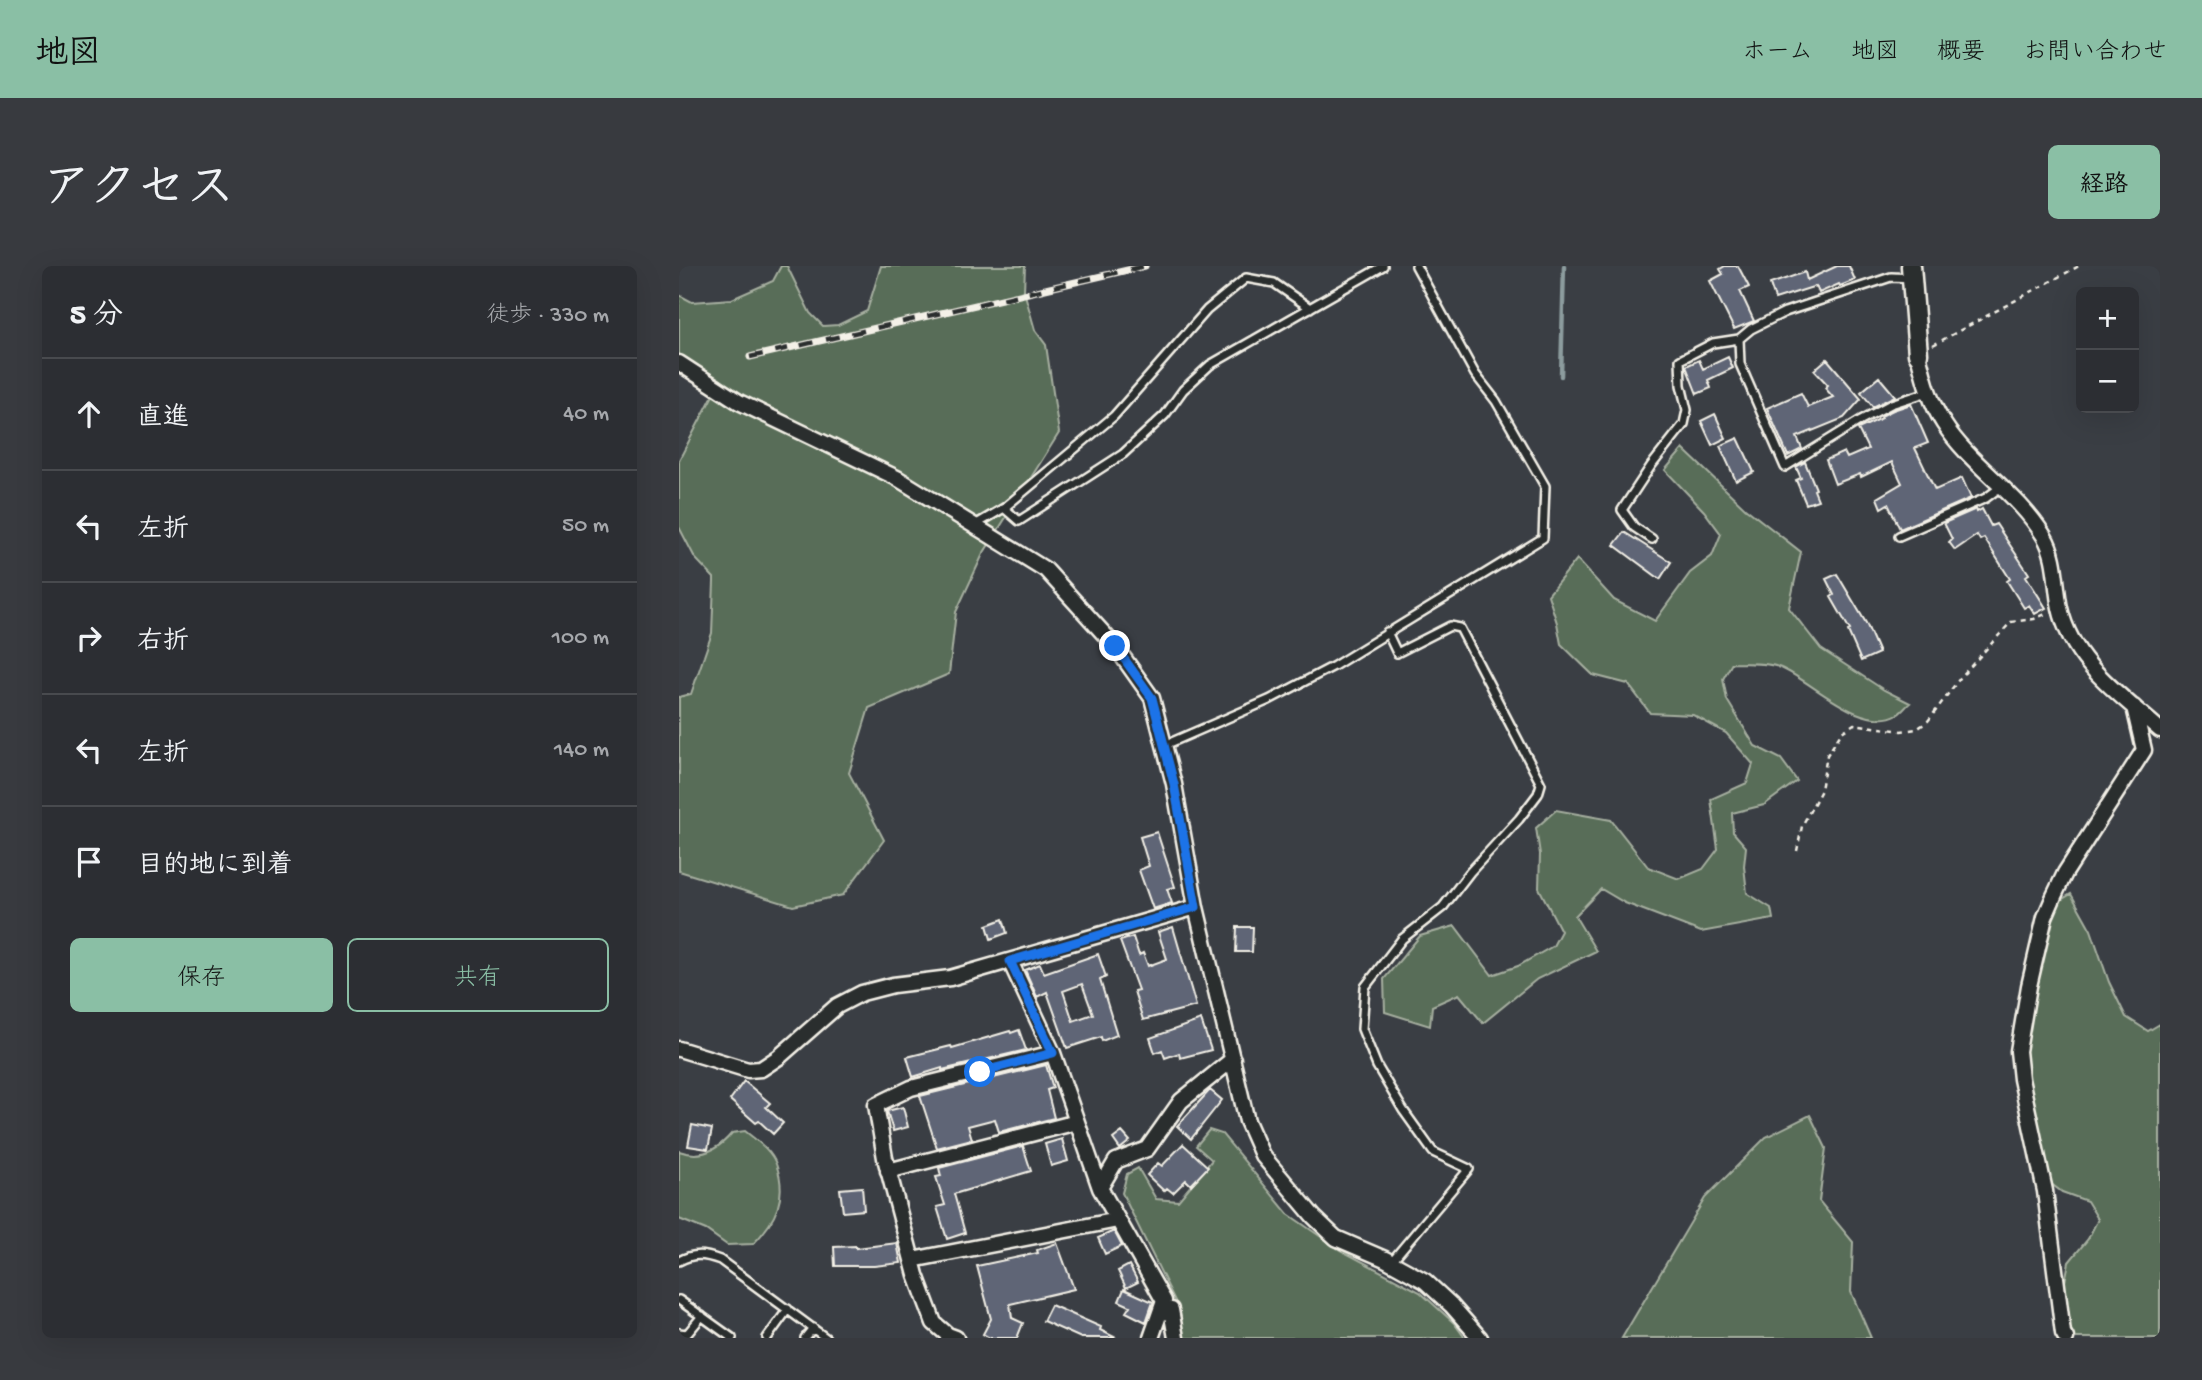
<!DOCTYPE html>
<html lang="ja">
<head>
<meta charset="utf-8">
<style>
  body { margin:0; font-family:"Gochi Hand","Klee One",sans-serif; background:#383a3f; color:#f1f3f6 }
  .controls { position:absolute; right:21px; top:21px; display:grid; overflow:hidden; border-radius:10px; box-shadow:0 7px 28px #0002 }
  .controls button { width:63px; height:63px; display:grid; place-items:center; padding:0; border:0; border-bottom:2px solid #484a4e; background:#2c2e33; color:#f1f3f6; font:35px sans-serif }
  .stop { position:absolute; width:21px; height:21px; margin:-16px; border:5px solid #1a73e8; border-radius:50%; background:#fff }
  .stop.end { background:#1a73e8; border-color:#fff; box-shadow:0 2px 7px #0008 }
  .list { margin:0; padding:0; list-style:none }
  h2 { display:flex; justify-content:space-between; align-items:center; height:91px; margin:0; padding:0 28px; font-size:30px }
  h2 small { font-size:23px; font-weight:400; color:#a6a8ac }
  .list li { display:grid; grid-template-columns:46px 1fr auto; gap:21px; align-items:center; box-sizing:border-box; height:112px; padding:0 28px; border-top:2px solid #484a4e }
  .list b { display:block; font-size:26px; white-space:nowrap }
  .list em { font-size:23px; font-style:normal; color:#a6a8ac }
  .actions { display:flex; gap:14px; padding:21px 28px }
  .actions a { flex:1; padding:16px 0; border:2px solid #8abfa5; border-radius:10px; text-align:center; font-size:24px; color:#8abfa5 }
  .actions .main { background:#8abfa5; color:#111 }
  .icon { flex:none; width:38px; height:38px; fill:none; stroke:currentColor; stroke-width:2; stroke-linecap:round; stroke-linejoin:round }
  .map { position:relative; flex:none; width:1481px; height:1072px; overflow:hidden; border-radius:10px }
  header { display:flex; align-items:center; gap:42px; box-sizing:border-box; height:98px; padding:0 35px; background:#8abfa5; color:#111 }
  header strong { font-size:33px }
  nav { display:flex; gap:38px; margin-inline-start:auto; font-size:24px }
  .intro { display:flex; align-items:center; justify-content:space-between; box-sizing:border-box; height:168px; padding:0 42px }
  h1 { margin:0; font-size:49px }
  .button { padding:18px 32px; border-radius:10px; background:#8abfa5; color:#111; font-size:24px; font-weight:700 }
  main { display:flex; gap:42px; padding:0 42px }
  aside { flex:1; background:#2c2e33; border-radius:10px; box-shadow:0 7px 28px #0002 }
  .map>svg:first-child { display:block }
  .green { fill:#596d58; stroke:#a6afa0; stroke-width:2 }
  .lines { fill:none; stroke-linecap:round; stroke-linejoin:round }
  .stream { stroke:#8c9c9e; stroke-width:4.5 }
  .building { fill:#5e6576; stroke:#f4f1e8; stroke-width:2; fill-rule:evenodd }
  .service-casing { stroke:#f4f1e8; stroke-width:12 }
  .minor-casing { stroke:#f4f1e8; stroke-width:19 }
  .tertiary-casing { stroke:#f4f1e8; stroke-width:23 }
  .path { stroke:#f4f1e8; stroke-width:2.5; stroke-dasharray:5 5; stroke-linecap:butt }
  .service { stroke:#2a2d2e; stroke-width:7 }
  .minor { stroke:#2a2d2e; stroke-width:14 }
  .tertiary { stroke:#2a2d2e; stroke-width:18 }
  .rail-casing { stroke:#f4f1e8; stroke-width:7 }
  .rail { stroke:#2a2d2e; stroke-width:4.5; stroke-dasharray:13; stroke-linecap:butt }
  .route { stroke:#1a73e8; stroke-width:9 }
</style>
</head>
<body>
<header>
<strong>地図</strong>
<nav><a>ホーム</a><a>地図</a><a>概要</a><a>お問い合わせ</a></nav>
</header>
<div class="intro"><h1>アクセス</h1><a class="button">経路</a></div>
<main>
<aside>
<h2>5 分<small>徒歩 · 330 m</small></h2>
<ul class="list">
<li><svg class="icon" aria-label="ahead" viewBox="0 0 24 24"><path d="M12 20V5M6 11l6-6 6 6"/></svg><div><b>直進</b></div><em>40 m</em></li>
<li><svg class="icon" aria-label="left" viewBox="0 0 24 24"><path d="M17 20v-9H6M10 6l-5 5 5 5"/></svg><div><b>左折</b></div><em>50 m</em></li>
<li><svg class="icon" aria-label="right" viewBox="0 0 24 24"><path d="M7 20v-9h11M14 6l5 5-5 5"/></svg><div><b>右折</b></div><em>100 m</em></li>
<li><svg class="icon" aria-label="left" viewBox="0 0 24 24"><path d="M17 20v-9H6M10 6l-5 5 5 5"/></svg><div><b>左折</b></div><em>140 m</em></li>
<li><svg class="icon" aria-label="arrive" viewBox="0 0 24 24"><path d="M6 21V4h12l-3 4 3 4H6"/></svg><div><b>目的地に到着</b></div></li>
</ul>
<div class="actions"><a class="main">保存</a><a>共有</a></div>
</aside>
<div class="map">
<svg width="1481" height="1072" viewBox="0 0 1481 1072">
  <rect width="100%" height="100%" fill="#3a3e44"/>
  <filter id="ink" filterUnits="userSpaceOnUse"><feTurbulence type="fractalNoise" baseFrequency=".0143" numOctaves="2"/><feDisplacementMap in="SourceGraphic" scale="14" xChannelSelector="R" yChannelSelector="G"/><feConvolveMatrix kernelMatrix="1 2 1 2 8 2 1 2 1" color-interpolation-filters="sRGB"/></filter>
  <g filter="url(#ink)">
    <path class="green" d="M102,0H108L131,47L144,60L159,59L188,45L202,0H346L345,25L356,64L367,79L380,167L304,288L277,346L270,408L190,442L170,507L205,574L164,629L114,640L0,605V431L12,428L33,367L35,316V312L16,292L0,261V194L42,114L0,90V29L13,36L53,33L94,15Z
      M1004,183L1066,242L1122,286L1110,342L1142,383L1205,424L1231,437C1227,440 1223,446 1219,448C1183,468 1133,415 1102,402C1089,396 1068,398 1053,397L1044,413L1048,434L1076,480L1102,493L1118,515L1085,539L1053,547L1054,566L1067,581L1065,600L1068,627L1092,642L1094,653L1022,666L946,637L922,623L896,650L917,685L858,713L804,757L780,728L753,740L751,760L706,746L705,713L741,670L776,660L813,709L839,700L874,680L882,665L860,622L861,588L857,562L877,544L932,554L969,601L1000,613L1024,603L1039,583L1032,533L1068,517L1074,498L1047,467L1014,449L971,447L949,418L914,409L882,378L878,357L869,329L898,293L935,334L976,355L1011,307L1033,290L1042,268L1025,245L986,204Z
      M1392,628L1412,664L1430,716L1447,751L1469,765L1481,758V1072H1392L1382,1035L1390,996L1409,973L1419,953L1408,935L1383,926L1359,908L1344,789L1353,723L1377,637Z
      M1131,849L1147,882L1140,935L1174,976L1172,1026L1192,1072H943L1026,932L1087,871Z
      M530,864L543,868L609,948L661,984L741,1026L775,1057L786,1072H501L498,1039L443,927L448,908L459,902L477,933L499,935L533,894L517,880Z
      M66,865C77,874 92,884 97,898C109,931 97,955 74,978L48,979L27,964L0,953V885C22,893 39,884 53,867Z"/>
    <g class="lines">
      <path class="stream" d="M882,110L885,0"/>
    </g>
    <path class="building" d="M1046,0H1059L1070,21L1061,25L1075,55L1055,63L1031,15L1044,8L1041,3Z
      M1158,0H1170L1176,14L1161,20L1160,18L1140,27L1137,20L1096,33L1091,18L1126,6L1128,14Z
      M1049,91L1054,102L1029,114L1032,122L1018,128L1007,100L1020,94L1024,103Z
      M1148,93L1182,133L1165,152L1118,171L1123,183L1109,190L1088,142L1122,127L1129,141L1154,131L1146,122L1149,119L1135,104Z
      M1200,111L1216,130L1194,141L1182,126Z
      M1232,138L1249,177L1236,182L1256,224L1283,212L1292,232L1221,263L1209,238L1202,242L1198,232L1223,217L1213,196L1182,211L1181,208L1156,218L1147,194L1165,186L1168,192L1189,183L1179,163L1203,152L1202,150L1214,144Z
      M1036,148L1047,172L1033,179L1022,155Z
      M1059,172L1075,206L1057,215L1041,180Z
      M1126,196L1137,223L1135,224L1139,234L1127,238L1117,214L1122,212L1117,201Z
      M1297,243L1298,246L1303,243L1312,260L1317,258L1350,308L1347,310L1367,342L1356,348L1350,339L1345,342L1328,315L1331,313L1305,272L1301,274L1298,269L1276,284L1270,276L1273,273L1265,257Z
      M945,266L992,296L981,313L935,279Z
      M1158,308L1187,357L1200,387L1182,395L1169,365L1171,364L1152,331L1155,329L1147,313Z
      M478,566L496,621L488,623L493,637L474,643L460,604L470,600L461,571Z
      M324,653L328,667L312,673L308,659Z
      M494,661L517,740L464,754L455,725L459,724L441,675L454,671L460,689L464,687L469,700L488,693L479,666Z
      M558,661H574L573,686H557Z
      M419,688L427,711L421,714L438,769L423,775L422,771L388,782L368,726L358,731L346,704L361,698L365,707ZM403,718L414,748L394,755L384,725Z
      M522,754L532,784L501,792L500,787L486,792L483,784L476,787L471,772Z
      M340,764L347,784L263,804V802L234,811L228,791L272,780L273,782L331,765L332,767Z
      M367,799L374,822L368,824L375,852L320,866L316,853L289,860L293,873L258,882L241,830Z
      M65,815L91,837L87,841L104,857L94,868L80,855L77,857L51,834Z
      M531,824L543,834L512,873L498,860Z
      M224,841L229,861L214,865L208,845Z
      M13,859L33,863L29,883L9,880Z
      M443,866L451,875L441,883L434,873Z
      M383,873L389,895L372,900L366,878Z
      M504,878L529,901L512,919L507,914L494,927L488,922L485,925L468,909L479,897L483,900Z
      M344,880L352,905L275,928L286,967L268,973L258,941L266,939L257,911L262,910L260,902Z
      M183,921L185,944L164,946L161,923Z
      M435,965L443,980L426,988L419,972Z
      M218,977L222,997L195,1000H156L155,981L177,980V982Z
      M378,977L395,1023L331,1038L333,1052L344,1057L338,1072H311L304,1068L312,1053L298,1000L359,987L358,984Z
      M450,999L459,1016L447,1022L439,1005Z
      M445,1023L474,1036L467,1056L447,1046L451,1040L440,1035Z
      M372,1039L422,1061L421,1064L437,1072H402L364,1055Z"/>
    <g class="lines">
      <defs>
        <path id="service" d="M1234,12L1212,11L1106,46L1072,63L1060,73L1061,98L1106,201L1182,154L1212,138L1249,126
          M325,242L340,255L444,188L486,149L504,124L531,99L704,0
          M296,259L325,242L435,150L528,44L567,12L595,17L631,42
          M1220,270L1307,232L1323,220
          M973,273L955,261L943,244L972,200L1005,158L1008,144L1002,119L1001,94L1034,77L1060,73
          M708,366L718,387L771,360L781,362L862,518L859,528L840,553L791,606L764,641L723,673L686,721L683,763L698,800L724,844L754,886L790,903L712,996
          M486,479L590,434L655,400L864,272L866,220L817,135L796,108L737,0
          M0,995C15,987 25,988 41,994L147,1072
          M0,1034L53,1072
          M0,1067L8,1068L23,1050
          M88,1072L109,1043
          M126,1072L134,1062"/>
        <path id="minor" d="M1239,88C1245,112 1251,137 1265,158C1291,199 1338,226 1365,270C1378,291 1376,319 1381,342C1393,397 1442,429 1481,464
          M0,97L60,136L218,212L367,304L436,380L473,432L495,518L517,641L568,855L583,889L635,951L657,972L706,993L746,1015L772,1039L801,1072
          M331,695L374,787L421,922L485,1035L472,1072
          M0,783L69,804L82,803L100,791L158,740L183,727L214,719L271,712L517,641
          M209,905L398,856
          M421,922L437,895L468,883L502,835L554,793
          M233,994L439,954
          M483,1043L492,1044L497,1072
          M277,1072L269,1069L255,1057L237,1009L206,892L197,839L232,822L374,787
          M1387,1072L1384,1067L1366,925L1342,813L1339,785L1350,720L1366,651L1375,630L1386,607L1465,484L1455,441"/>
        <path id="tertiary" d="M1232,0L1239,88"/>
      </defs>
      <use href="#service" class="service-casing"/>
      <use href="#minor" class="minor-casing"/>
      <use href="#tertiary" class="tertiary-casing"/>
      <path class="path" d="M1254,79L1400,0
        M1118,585L1123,560L1142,524L1148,489L1163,466L1175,458L1222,465L1238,463L1249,455L1281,412L1332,356L1355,353L1369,347"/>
      <use href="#service" class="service"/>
      <use href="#minor" class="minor"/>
      <use href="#tertiary" class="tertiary"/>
      <defs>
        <path id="rail" d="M71,91L466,0"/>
      </defs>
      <use href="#rail" class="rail-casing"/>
      <use href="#rail" class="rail"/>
    </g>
  </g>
  <g class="lines" filter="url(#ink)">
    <path class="route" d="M301,806L374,787L331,695L517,641L495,518L473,432L436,380"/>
  </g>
</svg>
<div class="controls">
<button>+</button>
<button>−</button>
</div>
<div class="stop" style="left:301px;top:806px"></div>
<div class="stop end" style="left:436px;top:380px"></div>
</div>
</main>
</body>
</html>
